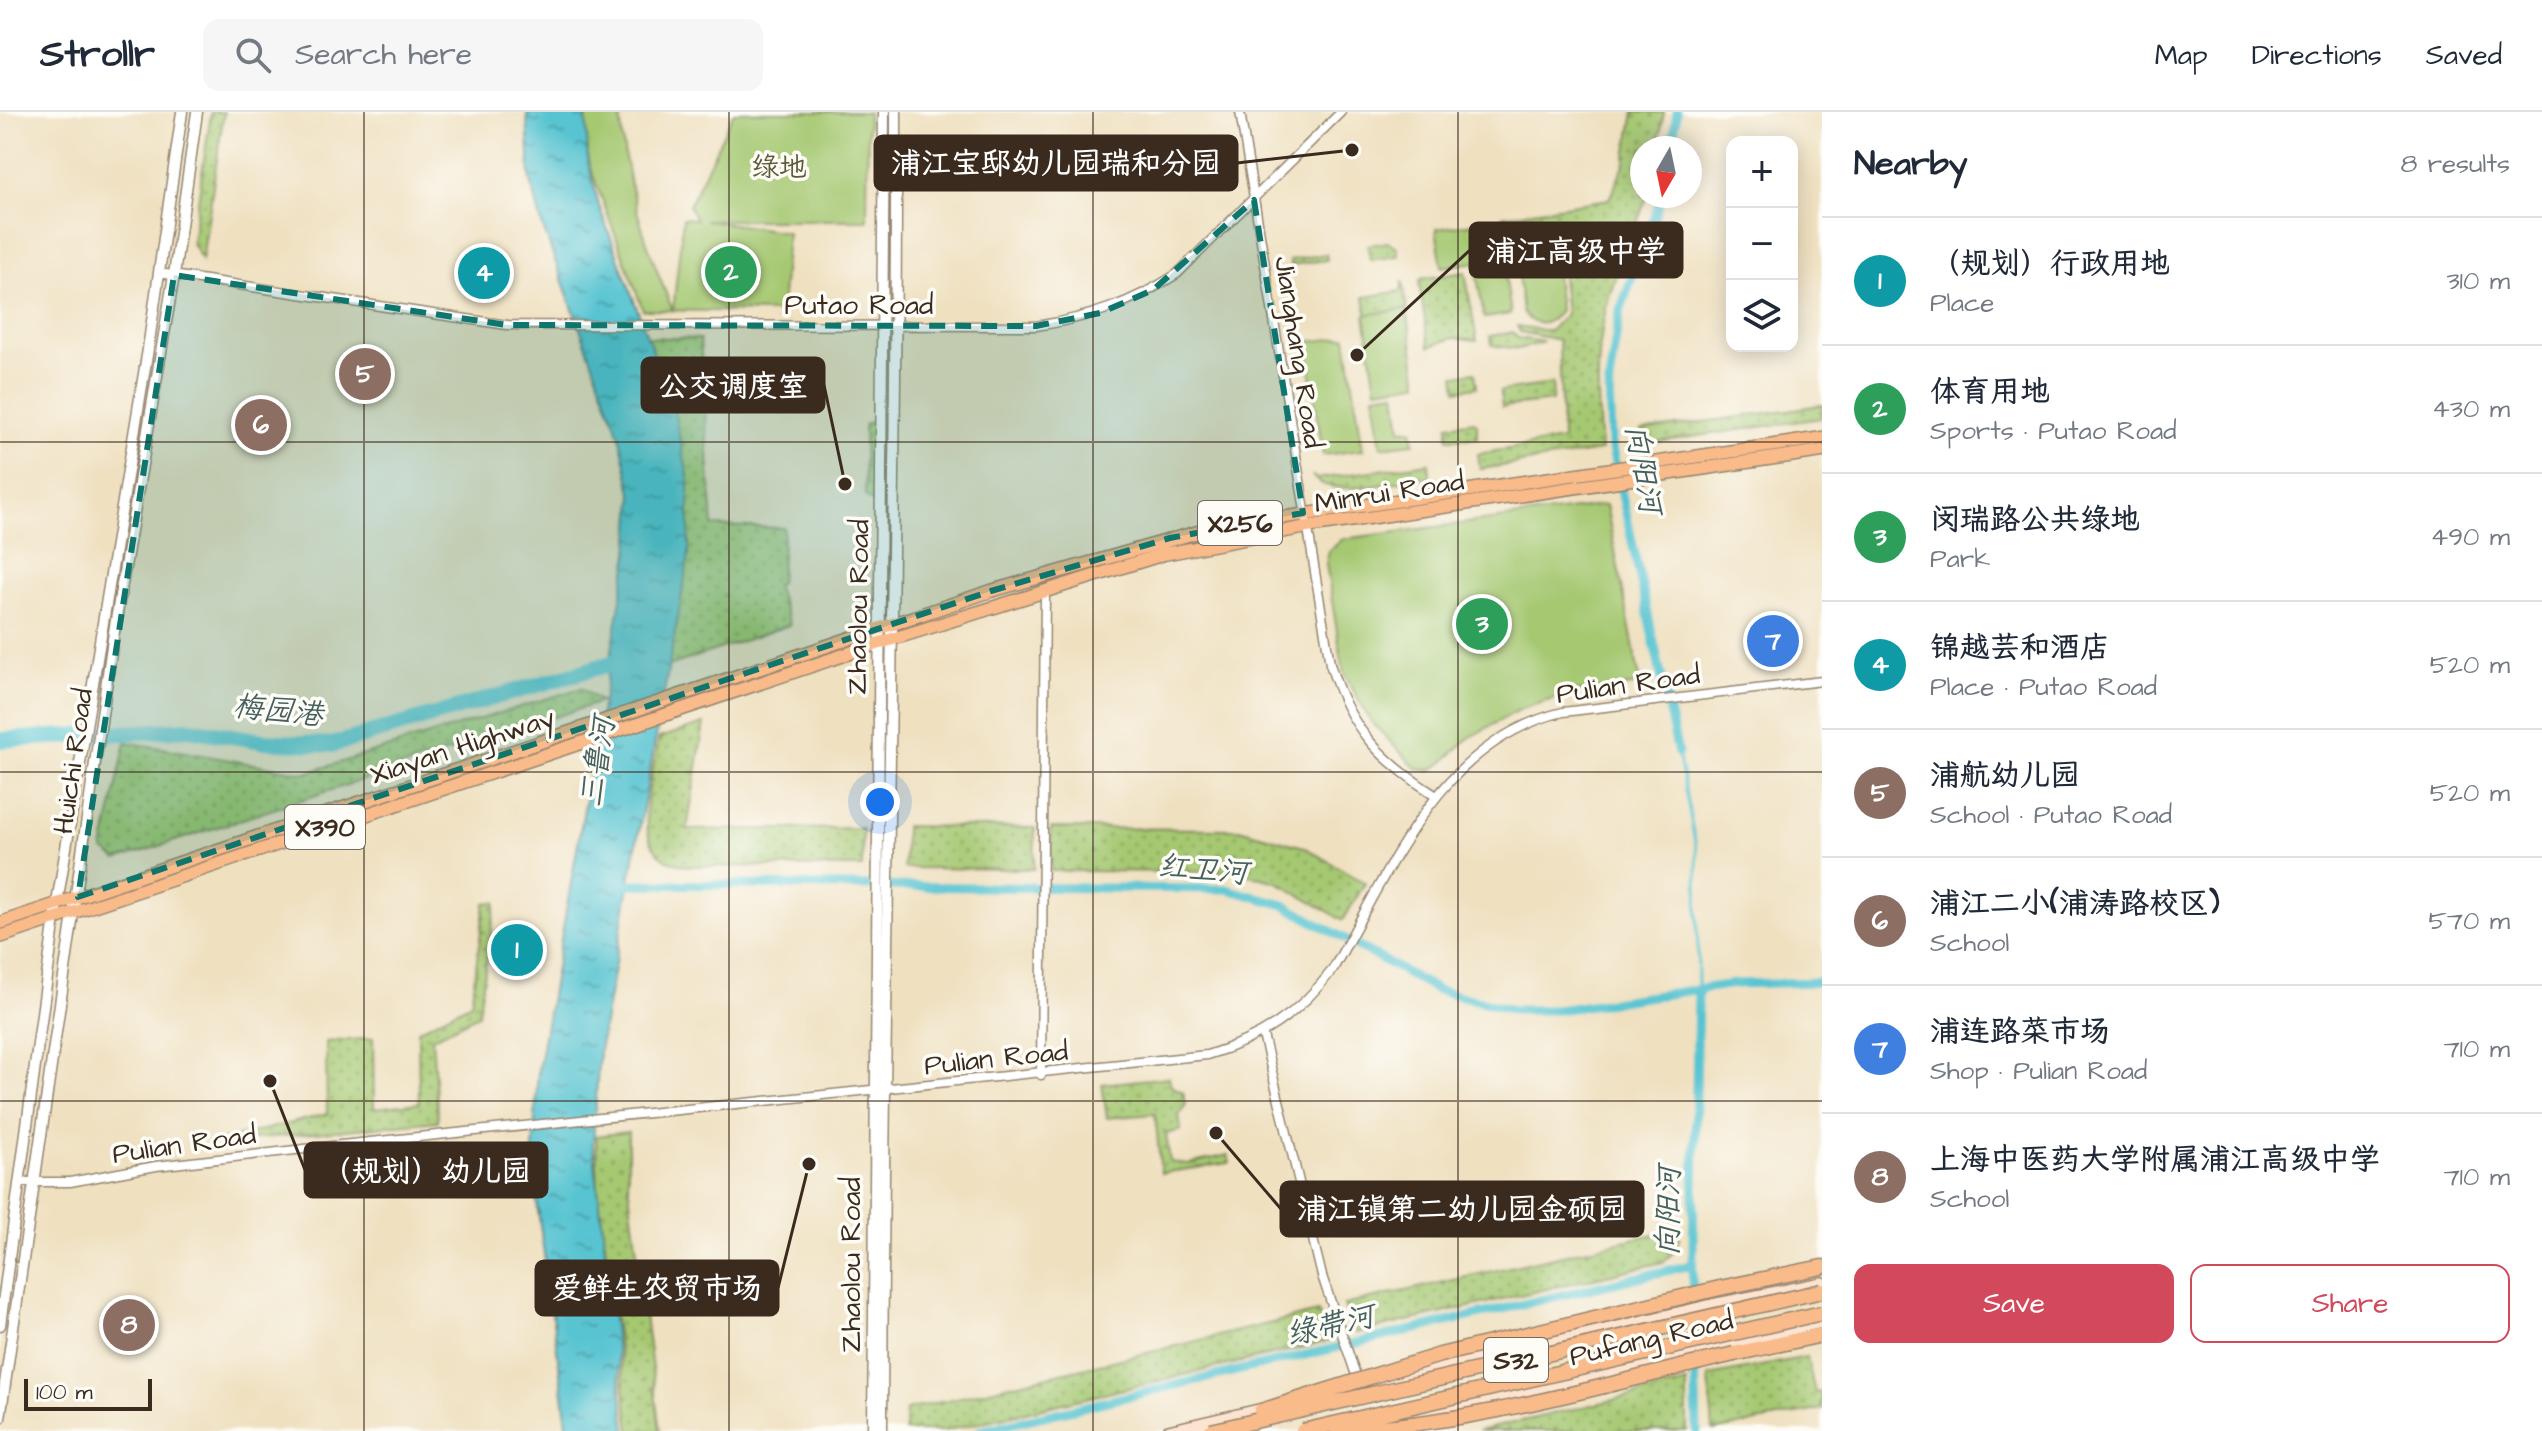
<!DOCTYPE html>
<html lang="en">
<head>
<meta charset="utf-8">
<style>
  body { margin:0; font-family:"Architects Daughter","LXGW WenKai TC",sans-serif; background:#f6f6f7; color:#1f2937 }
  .controls { position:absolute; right:24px; top:24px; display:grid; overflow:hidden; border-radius:16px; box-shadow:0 4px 20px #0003 }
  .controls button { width:72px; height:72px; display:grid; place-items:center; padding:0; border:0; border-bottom:2px solid #e0e1e3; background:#fff; color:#1f2937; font:40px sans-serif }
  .compass { position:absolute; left:1630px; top:24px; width:72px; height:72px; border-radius:50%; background:#fff; box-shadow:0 4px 20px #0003; rotate:189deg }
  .scale { position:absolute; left:24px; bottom:20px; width:128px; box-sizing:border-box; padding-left:8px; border:4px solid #3b2a1e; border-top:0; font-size:22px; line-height:28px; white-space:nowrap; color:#3b2a1e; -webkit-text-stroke:6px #fdfcf7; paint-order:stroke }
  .you { position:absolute; left:880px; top:690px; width:28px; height:28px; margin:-20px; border:6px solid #fff; border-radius:50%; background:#1a73e8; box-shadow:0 0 0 12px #1a73e833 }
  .badge { display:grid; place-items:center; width:52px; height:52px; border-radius:50%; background:#d1495b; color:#fff; font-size:26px; font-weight:700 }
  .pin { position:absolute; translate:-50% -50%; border:4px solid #fff; box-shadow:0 2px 8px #0006 }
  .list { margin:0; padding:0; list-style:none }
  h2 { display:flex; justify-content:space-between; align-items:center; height:104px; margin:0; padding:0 32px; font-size:34px }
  h2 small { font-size:26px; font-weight:400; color:#747a83 }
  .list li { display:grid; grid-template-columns:52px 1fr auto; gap:24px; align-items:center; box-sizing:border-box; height:128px; padding:0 32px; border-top:2px solid #e0e1e3 }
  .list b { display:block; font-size:30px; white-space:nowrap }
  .list p { margin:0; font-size:26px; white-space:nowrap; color:#747a83 }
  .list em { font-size:26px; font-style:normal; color:#747a83 }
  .actions { display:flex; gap:16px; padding:24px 32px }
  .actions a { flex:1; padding:18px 0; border:2px solid #d1495b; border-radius:16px; text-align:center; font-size:28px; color:#d1495b }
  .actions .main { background:#d1495b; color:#fff }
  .icon { flex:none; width:44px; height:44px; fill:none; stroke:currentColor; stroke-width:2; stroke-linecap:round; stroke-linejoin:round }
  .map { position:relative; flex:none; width:1822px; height:1319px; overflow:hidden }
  header { display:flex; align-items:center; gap:48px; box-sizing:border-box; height:112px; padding:0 40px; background:#fff; border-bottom:2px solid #e0e1e3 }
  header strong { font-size:38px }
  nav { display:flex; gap:44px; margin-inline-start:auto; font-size:28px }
  .search { width:560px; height:72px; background:#f6f6f7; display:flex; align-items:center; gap:20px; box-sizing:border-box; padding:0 28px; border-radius:16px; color:#747a83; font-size:30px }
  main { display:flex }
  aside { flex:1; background:#fff }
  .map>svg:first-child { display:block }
  .grass { fill:url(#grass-dots); stroke:#707948; stroke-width:2 }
  .park { fill:#a5c871; stroke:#707948; stroke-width:2 }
  .water { fill:url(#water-ripples); stroke:#4a7778; stroke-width:2 }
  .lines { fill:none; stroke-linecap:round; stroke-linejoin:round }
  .stream { stroke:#58c4d1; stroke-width:3 }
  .canal { stroke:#58c4d1; stroke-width:9 }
  .river { stroke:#58c4d1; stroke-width:16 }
  .minor-casing { stroke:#95856f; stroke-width:11 }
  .tertiary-casing { stroke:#95856f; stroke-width:13 }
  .secondary-casing { stroke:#95856f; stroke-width:14 }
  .primary-casing { stroke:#95856f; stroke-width:15 }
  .motorway-casing { stroke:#95856f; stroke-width:17 }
  .minor { stroke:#fff; stroke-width:8 }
  .tertiary { stroke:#fff; stroke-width:10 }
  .secondary { stroke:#fde4d1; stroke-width:11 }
  .primary { stroke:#fabb8b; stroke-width:12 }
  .motorway { stroke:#fabb8b; stroke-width:14 }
  .motorway-bridge-casing { stroke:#95856f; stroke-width:17; stroke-linecap:butt }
  .motorway-bridge { stroke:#fabb8b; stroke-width:14 }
  .marked { fill:#0f766e; fill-opacity:0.2; stroke:#0f766e; stroke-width:6; stroke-dasharray:16 10; stroke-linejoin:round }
  .grid { fill:none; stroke:#3b2a1e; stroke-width:2; stroke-opacity:0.55 }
  .labels { text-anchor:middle; stroke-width:7; stroke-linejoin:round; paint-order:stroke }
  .shield { fill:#fdfcf7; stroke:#75695f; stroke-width:2 }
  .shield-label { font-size:26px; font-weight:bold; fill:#3b2a1e }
  .park-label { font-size:28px; fill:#5b5937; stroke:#fdfcf7 }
  .street-label { font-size:28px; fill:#3b2a1e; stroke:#fdfcf7 }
  .water-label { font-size:30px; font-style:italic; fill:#45605d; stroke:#fdfcf7 }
  .leader { fill:none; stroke:#3b2a1e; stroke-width:3 }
  .callout-dot { fill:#3b2a1e; stroke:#fdfcf7; stroke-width:3 }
  .callout { fill:#3b2a1e; stroke:#3b2a1e; stroke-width:3 }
  .callout-label { font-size:30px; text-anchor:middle; font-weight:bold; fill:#fff }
</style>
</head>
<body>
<header>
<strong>Strollr</strong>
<div class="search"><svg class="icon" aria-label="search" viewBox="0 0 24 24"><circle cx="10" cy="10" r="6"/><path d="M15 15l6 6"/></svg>Search here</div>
<nav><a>Map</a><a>Directions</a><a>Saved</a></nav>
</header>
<main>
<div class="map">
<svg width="1822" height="1319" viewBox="0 0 1822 1319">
  <defs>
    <pattern id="grass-dots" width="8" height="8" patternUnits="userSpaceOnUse" patternTransform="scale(2)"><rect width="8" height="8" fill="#a5c871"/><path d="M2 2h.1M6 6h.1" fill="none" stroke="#88a35c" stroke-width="1.8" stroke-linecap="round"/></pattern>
    <pattern id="water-ripples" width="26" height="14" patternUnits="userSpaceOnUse" patternTransform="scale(2)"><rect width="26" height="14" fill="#58c4d1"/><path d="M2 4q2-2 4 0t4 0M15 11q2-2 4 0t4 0" fill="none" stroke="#4a9fa9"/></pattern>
  </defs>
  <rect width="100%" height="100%" fill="#fdfcf7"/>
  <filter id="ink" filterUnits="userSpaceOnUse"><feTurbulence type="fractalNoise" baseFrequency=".0125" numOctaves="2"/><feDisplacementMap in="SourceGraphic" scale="16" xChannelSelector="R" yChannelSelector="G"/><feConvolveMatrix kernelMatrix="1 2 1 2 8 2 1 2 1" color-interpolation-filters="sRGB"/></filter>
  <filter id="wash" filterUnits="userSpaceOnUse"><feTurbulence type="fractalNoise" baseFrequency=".006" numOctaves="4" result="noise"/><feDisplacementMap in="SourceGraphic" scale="32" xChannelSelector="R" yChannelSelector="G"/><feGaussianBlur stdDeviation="1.8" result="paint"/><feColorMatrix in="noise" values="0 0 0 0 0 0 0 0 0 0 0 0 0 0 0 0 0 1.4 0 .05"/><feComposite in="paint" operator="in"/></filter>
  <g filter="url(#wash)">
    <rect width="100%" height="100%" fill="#efe0c0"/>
    <path class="grass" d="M211,0H224L202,148L192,131Z
      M1634,0H1664L1658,36H1642V84H1647C1636,116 1621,146 1611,178C1594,232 1597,284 1601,339L1480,357L1478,342L1562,328L1559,228L1520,220L1517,214L1550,219L1566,202L1557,118L1542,104L1525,103L1511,113L1510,106L1501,104L1609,87L1625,51Z
      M1388,130L1397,135L1398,144L1370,148L1368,133Z
      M1326,142L1327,148L1292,153L1290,163V148Z
      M1465,160L1477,229L1452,226L1429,235L1419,170L1421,167Z
      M1403,169L1407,197L1367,203L1364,185L1401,179Z
      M1513,220L1518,226L1544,230L1518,237L1492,233L1490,224Z
      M614,224L700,227L713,414L784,416L780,471L776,473L790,513L669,554Z
      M1475,260L1477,275L1457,278L1455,263Z
      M1553,272L1552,289L1502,295L1500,279Z
      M1822,293V306L1643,332L1641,319Z
      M875,309L874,391L865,384L864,318L865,312Z
      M1474,309L1477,312V326L1448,327V313Z
      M1429,351L1430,364C1403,368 1326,389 1312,363L1316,367Z
      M581,576L601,590L117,748L103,737L126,630L306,661Z
      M704,612L687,718L863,716L862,755L686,754C679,752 669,750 663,745C631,720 654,661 659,626Z
      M905,714L1035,716L1034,757L904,756Z
      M1051,716L1239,717L1304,735L1365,771L1343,808L1277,770L1238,760L1051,759Z
      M496,790L478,903L432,926L438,1009L211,1031L327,1002L326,930L373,926L374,996L419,991L418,918L471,891L485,791Z
      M1169,965L1171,974L1183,980L1186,992L1179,1003L1181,1018L1166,1022L1170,1050L1189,1052L1228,1043L1230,1051L1161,1061L1155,1002L1107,1006L1102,972Z
      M628,1020V1071L660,1319H630L598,1080L596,1024Z
      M1667,1119L1679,1126L1674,1140L1663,1150L1356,1221L1344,1193Z
      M1318,1200L1330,1229L944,1319H905L906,1298Z
      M1807,1245L1815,1281L1822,1280V1297L1713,1319L1709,1264Z
      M1687,1271V1319H1478Z"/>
    <path class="park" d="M585,0H620C624,72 646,133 673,199L683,106L696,107L689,94L734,0H868L867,108H705L787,120L781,200L643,198L588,49Z
      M1486,109L1491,148L1442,155L1436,117Z
      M1530,109L1543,112L1551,121L1560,198C1551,213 1535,217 1523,201L1513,125L1519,115Z
      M1504,155L1511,202L1484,206L1476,158Z
      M1407,197L1418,271L1376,277L1365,203Z
      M1346,225L1363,338L1323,343L1306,230Z
      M1396,280L1401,318L1412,317L1414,331L1381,335L1374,283Z
      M1606,393L1641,573L1576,580L1521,597L1469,626L1440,653L1430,658L1416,656L1371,610L1344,562L1326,452L1329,439L1343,427Z"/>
    <path class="water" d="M527,0H586L588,49L599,94L672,291L689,368V443L599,939L593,1033L626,1319H568L532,1054L538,958L629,441L633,386L620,325L542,113L530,65Z"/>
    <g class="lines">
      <path class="stream" d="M1678,641L1697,740L1698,880"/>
      <path class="canal" d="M1672,36L1677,0
        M1662,84L1620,199L1609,270L1611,332L1678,641
        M619,772L1227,777L1284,793L1437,878L1514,898H1557L1734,872L1822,870
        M1692,1185L1698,880
        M1695,1247L1697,1319
        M980,1319L1691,1153"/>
      <path class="river" d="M0,628L189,617L263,629L332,633L629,546"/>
    </g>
  </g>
  <g filter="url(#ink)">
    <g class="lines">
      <defs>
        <path id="minor" d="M1240,0L1330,552C1349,616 1380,648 1435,683
          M159,161L507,213L1036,214C1089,206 1132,191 1177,162L1341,0
          M1263,923L1322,1164L1358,1269
          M1041,963L1045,479
          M20,1070H70L156,1054L322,1035L1207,943C1261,927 1299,902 1333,857C1390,758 1440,629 1563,600L1822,569"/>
        <path id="tertiary" d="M0,1213L57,791L148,237L182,0
          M0,1306L114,520L174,163L197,0
          M873,1319L884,0
          M882,1319C883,879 897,440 896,0"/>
        <path id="secondary" d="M1347,1278L1712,1193L1822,1171
          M1398,1308L1822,1210
          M1168,1319L1267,1296"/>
        <path id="primary" d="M0,811L991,479L1212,416L1822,326
          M0,825L880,531L1164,442L1307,415L1822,339"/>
        <path id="motorway" d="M1720,1176L1822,1155
          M1734,1242L1822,1223"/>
      </defs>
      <use href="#minor" class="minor-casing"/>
      <use href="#tertiary" class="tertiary-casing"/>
      <use href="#secondary" class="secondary-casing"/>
      <use href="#primary" class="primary-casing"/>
      <use href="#motorway" class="motorway-casing"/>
      <use href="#minor" class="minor"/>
      <use href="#tertiary" class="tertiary"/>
      <use href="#secondary" class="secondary"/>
      <use href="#primary" class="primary"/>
      <use href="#motorway" class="motorway"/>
      <defs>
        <path id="motorway-bridge" d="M1261,1299L1440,1243L1720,1176
          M1338,1318C1472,1313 1603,1273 1734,1242
          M1211,1319L1822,1179
          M1303,1319L1822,1201"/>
      </defs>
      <use href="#motorway-bridge" class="motorway-bridge-casing"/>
      <use href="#motorway-bridge" class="motorway-bridge"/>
    </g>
  </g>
  <path class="marked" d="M1254,88L1303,401L1170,426L991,479L78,785L174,163L507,213L1036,214L1100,201L1153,178Z"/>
  <path class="grid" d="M364,0V1319M729,0V1319M1093,0V1319M1458,0V1319M0,330H1822M0,660H1822M0,989H1822"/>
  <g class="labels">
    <g class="shield">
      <rect x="1198" y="389" width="84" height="44" rx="6"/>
      <rect x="285" y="693" width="80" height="44" rx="6"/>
      <rect x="1484" y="1226" width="64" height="44" rx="6"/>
    </g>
    <g class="shield-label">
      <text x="1240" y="420">X256</text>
      <text x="325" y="724">X390</text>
      <text x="1516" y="1257">S32</text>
    </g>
    <g class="park-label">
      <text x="779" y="64">绿地</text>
    </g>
    <g class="street-label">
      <text x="859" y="202">Putao Road</text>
      <text transform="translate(1300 240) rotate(81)" y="10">Jianghang Road</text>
      <text transform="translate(1389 379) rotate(-9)" y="10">Minrui Road</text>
      <text transform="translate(857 495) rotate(-89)" y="10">Zhaolou Road</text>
      <text transform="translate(1628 571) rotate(-8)" y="10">Pulian Road</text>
      <text transform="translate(462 633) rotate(-18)" y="10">Xiayan Highway</text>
      <text transform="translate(72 649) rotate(-82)" y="10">Huichi Road</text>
      <text transform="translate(996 945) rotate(-6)" y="10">Pulian Road</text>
      <text transform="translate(184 1031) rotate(-8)" y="10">Pulian Road</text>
      <text transform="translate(850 1153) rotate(-90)" y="10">Zhaolou Road</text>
      <text transform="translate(1651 1225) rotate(-13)" y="10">Pufang Road</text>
    </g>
    <g class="water-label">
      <text transform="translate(1644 357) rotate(80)" y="10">向阳河</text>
      <text transform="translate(278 598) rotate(6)" y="10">梅园港</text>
      <text transform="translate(597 650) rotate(-81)" y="10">三鲁河</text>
      <text transform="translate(1203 757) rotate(5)" y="10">红卫河</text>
      <text transform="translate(1668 1099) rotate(-89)" y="10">向阳河</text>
      <text transform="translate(1330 1213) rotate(-13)" y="10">绿带河</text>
    </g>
  </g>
  <path class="leader" d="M1352 38L1237 51M1357 243L1470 138M845 372L824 273M270 969L305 1058M1216 1021L1281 1097M809 1052L778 1176"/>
  <g class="callout-dot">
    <circle cx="1352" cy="38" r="8"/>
    <circle cx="1357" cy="243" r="8"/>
    <circle cx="845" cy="372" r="8"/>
    <circle cx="270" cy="969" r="8"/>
    <circle cx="1216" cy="1021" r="8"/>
    <circle cx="809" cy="1052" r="8"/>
  </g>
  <g class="callout">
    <rect x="875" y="24" width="362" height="54" rx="8"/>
    <rect x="1470" y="111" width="212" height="54" rx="8"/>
    <rect x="642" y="246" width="182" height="54" rx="8"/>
    <rect x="305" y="1031" width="242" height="54" rx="8"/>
    <rect x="1281" y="1070" width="362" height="54" rx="8"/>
    <rect x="536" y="1149" width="242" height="54" rx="8"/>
  </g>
  <g class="callout-label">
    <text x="1056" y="61">浦江宝邸幼儿园瑞和分园</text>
    <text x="1576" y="149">浦江高级中学</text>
    <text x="733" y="284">公交调度室</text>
    <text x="426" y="1069">（规划）幼儿园</text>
    <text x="1462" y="1107">浦江镇第二幼儿园金硕园</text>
    <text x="657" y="1186">爱鲜生农贸市场</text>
  </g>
</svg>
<div class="controls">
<button>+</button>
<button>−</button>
<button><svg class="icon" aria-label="layers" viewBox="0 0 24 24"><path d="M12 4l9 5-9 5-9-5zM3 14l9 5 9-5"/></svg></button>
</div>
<svg class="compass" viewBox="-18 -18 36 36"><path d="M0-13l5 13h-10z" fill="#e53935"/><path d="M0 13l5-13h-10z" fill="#747a83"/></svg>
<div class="scale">100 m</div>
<div class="you"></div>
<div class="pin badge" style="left:517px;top:838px;background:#0f9aa8">1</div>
<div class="pin badge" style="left:731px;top:160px;background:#2e9e5b">2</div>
<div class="pin badge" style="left:1482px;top:512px;background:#2e9e5b">3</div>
<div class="pin badge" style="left:484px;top:161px;background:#0f9aa8">4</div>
<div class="pin badge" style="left:365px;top:262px;background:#8d6e63">5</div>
<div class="pin badge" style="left:261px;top:313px;background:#8d6e63">6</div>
<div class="pin badge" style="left:1773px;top:529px;background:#3f7fe0">7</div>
<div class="pin badge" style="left:129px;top:1213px;background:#8d6e63">8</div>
</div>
<aside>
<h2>Nearby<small>8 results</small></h2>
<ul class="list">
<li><span class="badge" style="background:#0f9aa8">1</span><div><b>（规划）行政用地</b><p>Place</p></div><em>310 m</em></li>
<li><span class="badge" style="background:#2e9e5b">2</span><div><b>体育用地</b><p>Sports · Putao Road</p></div><em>430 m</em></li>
<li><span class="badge" style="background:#2e9e5b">3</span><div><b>闵瑞路公共绿地</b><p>Park</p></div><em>490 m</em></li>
<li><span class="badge" style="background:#0f9aa8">4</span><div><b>锦越芸和酒店</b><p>Place · Putao Road</p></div><em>520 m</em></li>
<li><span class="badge" style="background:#8d6e63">5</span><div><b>浦航幼儿园</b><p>School · Putao Road</p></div><em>520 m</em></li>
<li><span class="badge" style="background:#8d6e63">6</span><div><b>浦江二小(浦涛路校区)</b><p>School</p></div><em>570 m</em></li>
<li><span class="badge" style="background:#3f7fe0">7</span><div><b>浦连路菜市场</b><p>Shop · Pulian Road</p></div><em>710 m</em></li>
<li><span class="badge" style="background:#8d6e63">8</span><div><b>上海中医药大学附属浦江高级中学</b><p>School</p></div><em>710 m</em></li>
</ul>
<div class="actions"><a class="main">Save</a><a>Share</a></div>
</aside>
</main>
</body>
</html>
